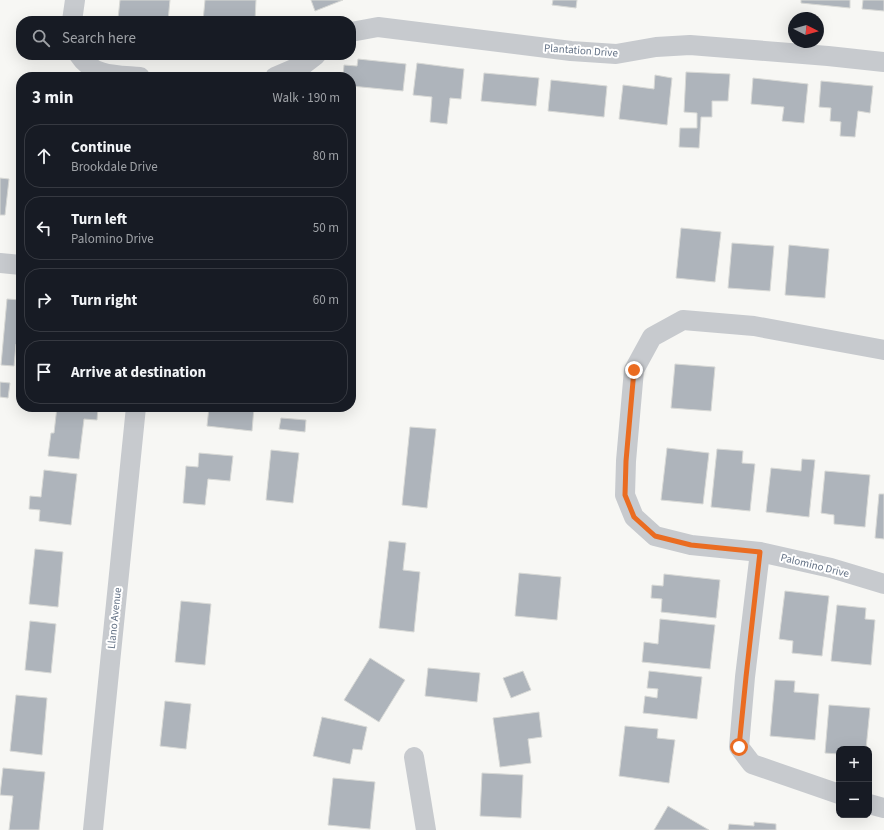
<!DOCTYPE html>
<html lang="en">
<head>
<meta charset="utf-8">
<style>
  body { margin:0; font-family:"Source Sans 3",sans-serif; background:#20242c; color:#f1f3f6 }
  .controls { position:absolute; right:12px; bottom:12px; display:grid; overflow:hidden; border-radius:8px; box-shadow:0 4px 16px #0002 }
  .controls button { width:36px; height:36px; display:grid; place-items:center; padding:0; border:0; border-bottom:1px solid #363941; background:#171b24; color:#f1f3f6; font:20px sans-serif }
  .compass { position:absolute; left:788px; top:12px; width:36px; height:36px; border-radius:50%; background:#171b24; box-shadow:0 4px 16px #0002; rotate:96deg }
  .stop { position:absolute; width:12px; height:12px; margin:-9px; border:3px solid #ea6c21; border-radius:50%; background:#fff }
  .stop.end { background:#ea6c21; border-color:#fff; box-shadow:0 1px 4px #0008 }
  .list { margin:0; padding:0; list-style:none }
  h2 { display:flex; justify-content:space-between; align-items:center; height:52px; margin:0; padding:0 16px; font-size:17px }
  h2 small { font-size:13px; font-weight:400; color:#9ea1a6 }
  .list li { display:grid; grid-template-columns:26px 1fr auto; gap:12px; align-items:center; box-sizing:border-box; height:64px; margin:0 8px 8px; padding:0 8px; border:1px solid #363941; border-radius:16px }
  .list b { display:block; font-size:15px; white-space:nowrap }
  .list p { margin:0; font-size:13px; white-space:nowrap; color:#9ea1a6 }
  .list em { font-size:13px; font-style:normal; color:#9ea1a6 }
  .icon { flex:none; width:22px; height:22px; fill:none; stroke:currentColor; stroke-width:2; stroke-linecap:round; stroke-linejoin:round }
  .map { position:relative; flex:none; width:884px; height:830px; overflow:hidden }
  .search { position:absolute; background:#171b24; box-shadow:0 4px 16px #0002; left:16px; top:16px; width:340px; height:44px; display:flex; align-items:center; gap:10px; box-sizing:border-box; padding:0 14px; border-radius:16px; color:#9ea1a6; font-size:15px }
  .panel { position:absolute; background:#171b24; box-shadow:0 4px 16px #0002; left:16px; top:72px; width:340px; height:340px; border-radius:16px }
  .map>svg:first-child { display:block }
  .building { fill:#aeb4bb; stroke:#d8d9d6 }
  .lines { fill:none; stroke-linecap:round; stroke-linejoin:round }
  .minor { stroke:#c7cace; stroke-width:20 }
  .route { stroke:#ea6c21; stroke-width:5 }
  .labels { text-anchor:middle; stroke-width:4; stroke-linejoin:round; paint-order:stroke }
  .street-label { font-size:11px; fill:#657386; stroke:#fff }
</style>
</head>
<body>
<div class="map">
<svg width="884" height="830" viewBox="0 0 884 830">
  <rect width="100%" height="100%" fill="#f7f7f4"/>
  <path class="building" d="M120,0H170L168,21H141L118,19Z
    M205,0H256L255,21H203Z
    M311,0H343L315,11Z
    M553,0H577L576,8L552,5Z
    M801,0H850V8L801,3Z
    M863,0H884V11L862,9Z
    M358,59L406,64L403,91L351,86V77H343L344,65L357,66Z
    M417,63L464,69L461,99L450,98L447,124L430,122L432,97L413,95Z
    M686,72L730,74L728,101H712V117H701L699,148L679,147L680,128H697V113L684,112Z
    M484,73L539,78L536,106L481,101Z
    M655,75L672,78L667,125L619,119L623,85L654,89Z
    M753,78L808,84L804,123L782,121L784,107L751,104Z
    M551,80L607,86L604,117L548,111Z
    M821,81L873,86L870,113L858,111L855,137L840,136L841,122L830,121L831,108L819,107Z
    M0,178L9,179L5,215H0Z
    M681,228L721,232L715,282L676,278Z
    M732,243L774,246L770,291L728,288Z
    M789,245L829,249L825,298L785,295Z
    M7,299L21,300V344H16L14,366L1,365Z
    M675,364L715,367L711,411L671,408Z
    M0,382L10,383L8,398L0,397Z
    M57,407H98L97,420L84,419L79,459L48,456L51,433H54Z
    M209,407H254L252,431L207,426Z
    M281,418L306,420L305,432L279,429Z
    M410,427L436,429L427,508L402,505Z
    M667,448L709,453L703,504L661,500Z
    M717,449L743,451L742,463L755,464L750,511L711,507Z
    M271,450L299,453L293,503L266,500Z
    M199,453L233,456L230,481L208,479L205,505L183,503L186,466L198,467Z
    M802,459L815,460L809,517L766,512L771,468L801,471Z
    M44,470L77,474L71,525L39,521L40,510L29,509L30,496L41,497Z
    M825,471L870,475L865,527L834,524V515L821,513Z
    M879,494H884V539L875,538Z
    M389,541L406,543L403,570L420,572L414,632L379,628Z
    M35,549L63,552L58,607L29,604Z
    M519,573L561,577L557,620L515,616Z
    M664,574L720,580L716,618L661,612L662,599L651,598L652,585L663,586Z
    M785,591L829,596L822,656L792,653L793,641L779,639Z
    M181,601L211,604L205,665L175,662Z
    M837,605L866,608L865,619L875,620L871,665L831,661Z
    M660,619L715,625L710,669L642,662L644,642L658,644Z
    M30,621L56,624L51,673L25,670Z
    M370,658L405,680L379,722L344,700Z
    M428,668L480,673L477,702L425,696Z
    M523,671L531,690L511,698L503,678Z
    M649,671L702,677L697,719L643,713L645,696L657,698L658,689L647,688Z
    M775,680L795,681L794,692L819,694L815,740L770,736Z
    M16,695L47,698L42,755L10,751Z
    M165,701L191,704L186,749L160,746Z
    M829,705L870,708L866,749H839V754L825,753Z
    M539,712L542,737L528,739L531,763L500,767L493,718Z
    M322,717L367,727L362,750L353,749L350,764L313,756Z
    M625,726L658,729L657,738L675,740L669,783L619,776Z
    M3,768L45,772L39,830H9L13,796L0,795Z
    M482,773L523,775L521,818L480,816Z
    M333,778L375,782L370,829L328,825Z
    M668,806L709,830H654Z
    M754,822L776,824V830H728L729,824L754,826Z"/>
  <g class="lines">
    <path class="minor" d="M72,21L75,0
      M351,32L378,27L571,51L616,54L656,47L690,45L828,56L884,62
      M79,55C93,77 117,75 140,77
      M275,77L303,65L316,55
      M0,263L21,265
      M884,350L754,326L683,320L652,337L634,370L626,461L625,495L634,517L655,536L691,545L760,552L831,568L884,584
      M760,552L745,677L739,747L752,764L839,794
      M414,757L426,830
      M869,804L884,808
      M93,830L136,407"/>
  </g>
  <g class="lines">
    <path class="route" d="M634,370L626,461L625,495L634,517L655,536L691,545L760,552L746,677L739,747"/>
  </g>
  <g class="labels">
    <g class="street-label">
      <text transform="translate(581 50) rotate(4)" y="4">Plantation Drive</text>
      <text transform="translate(815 565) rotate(14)" y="4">Palomino Drive</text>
      <text transform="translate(114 618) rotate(-84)" y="4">Llano Avenue</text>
    </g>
  </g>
</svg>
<div class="controls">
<button>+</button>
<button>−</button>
</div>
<svg class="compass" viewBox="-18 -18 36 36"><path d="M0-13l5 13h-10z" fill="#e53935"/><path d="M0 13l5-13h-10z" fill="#9ea1a6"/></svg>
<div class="stop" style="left:739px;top:747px"></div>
<div class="stop end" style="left:634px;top:370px"></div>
<div class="search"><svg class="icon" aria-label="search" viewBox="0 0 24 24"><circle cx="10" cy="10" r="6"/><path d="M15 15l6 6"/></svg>Search here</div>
<section class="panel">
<h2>3 min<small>Walk · 190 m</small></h2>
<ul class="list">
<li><svg class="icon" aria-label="ahead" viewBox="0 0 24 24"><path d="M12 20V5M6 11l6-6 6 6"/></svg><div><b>Continue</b><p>Brookdale Drive</p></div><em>80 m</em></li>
<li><svg class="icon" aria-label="left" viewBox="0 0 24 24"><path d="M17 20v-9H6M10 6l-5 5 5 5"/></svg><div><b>Turn left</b><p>Palomino Drive</p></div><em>50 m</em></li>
<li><svg class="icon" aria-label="right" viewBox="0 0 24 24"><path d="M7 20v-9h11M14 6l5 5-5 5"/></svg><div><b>Turn right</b></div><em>60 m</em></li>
<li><svg class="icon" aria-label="arrive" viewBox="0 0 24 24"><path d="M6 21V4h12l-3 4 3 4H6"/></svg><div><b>Arrive at destination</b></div></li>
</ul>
</section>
</div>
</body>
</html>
